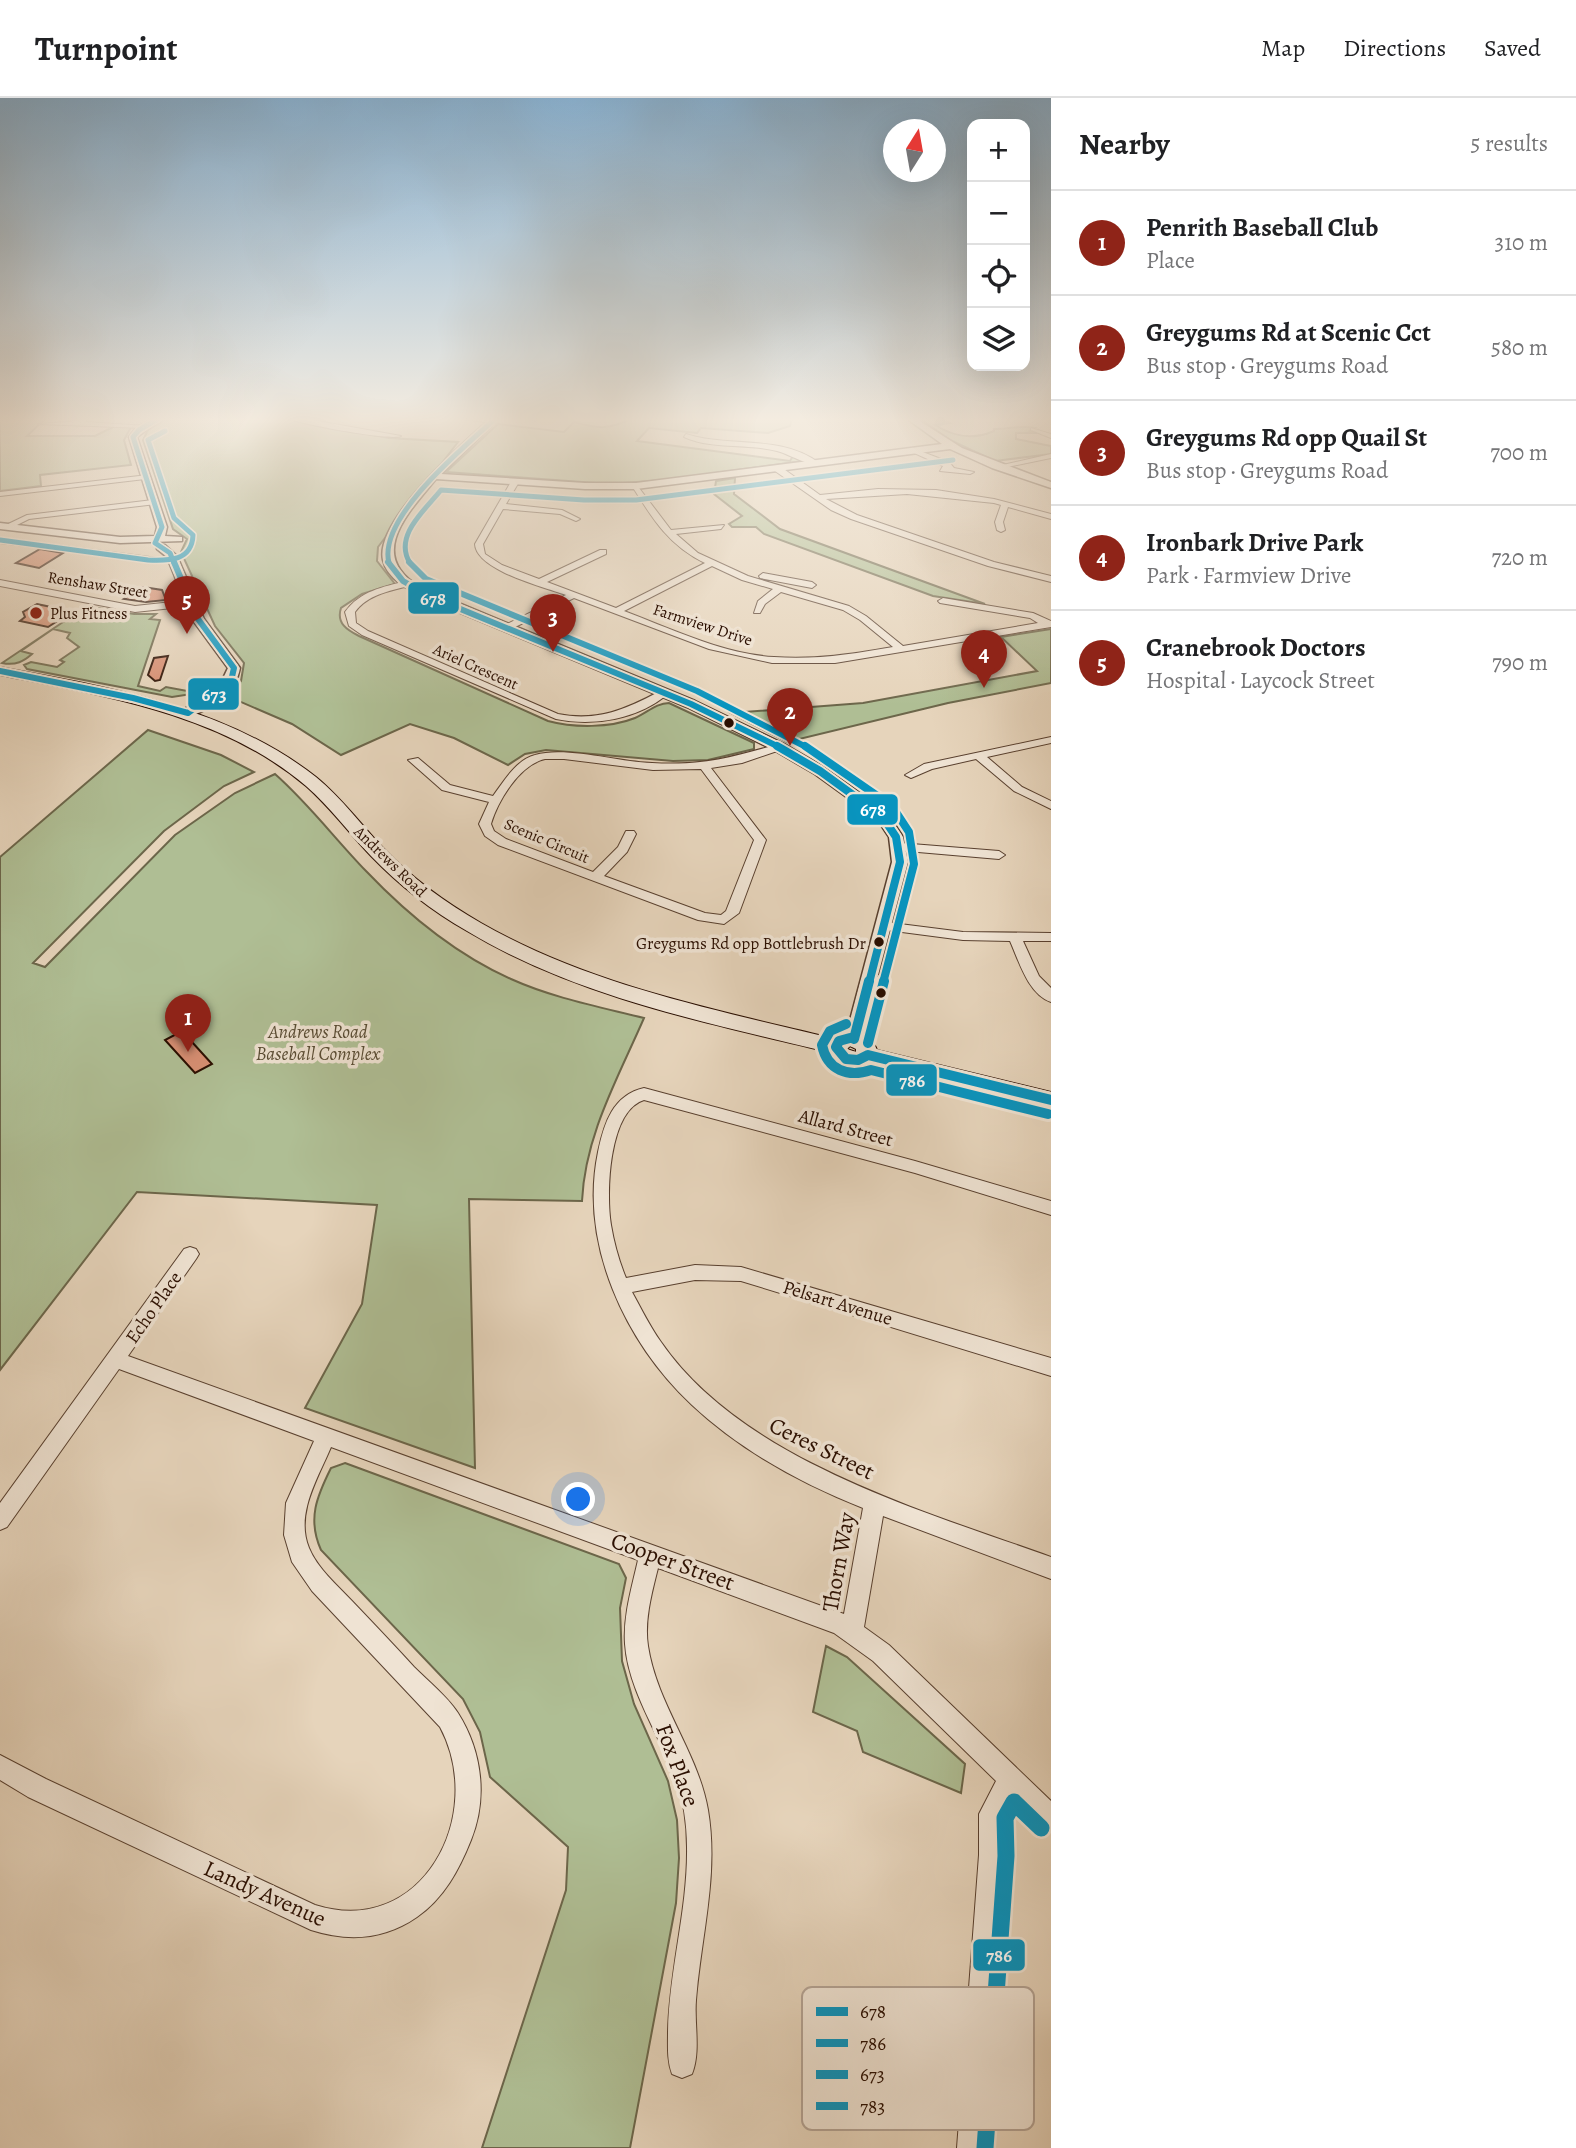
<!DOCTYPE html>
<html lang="en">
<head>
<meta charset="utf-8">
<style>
  body { margin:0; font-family:Alegreya,serif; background:#f6f6f6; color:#202124 }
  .controls { position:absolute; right:21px; top:21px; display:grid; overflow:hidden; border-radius:14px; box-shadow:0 7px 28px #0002 }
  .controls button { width:63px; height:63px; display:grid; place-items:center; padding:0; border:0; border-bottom:2px solid #e0e0e0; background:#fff; color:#202124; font:35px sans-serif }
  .compass { position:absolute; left:883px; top:21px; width:63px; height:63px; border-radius:50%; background:#fff; box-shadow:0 7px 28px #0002; rotate:11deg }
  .you { position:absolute; left:579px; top:1402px; width:24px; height:24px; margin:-18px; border:5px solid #fff; border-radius:50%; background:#1a73e8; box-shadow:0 0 0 10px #1a73e833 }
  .badge { display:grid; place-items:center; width:46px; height:46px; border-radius:50%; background:#8f2418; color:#fff; font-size:23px; font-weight:700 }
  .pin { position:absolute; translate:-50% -58px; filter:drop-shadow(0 2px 4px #0008) }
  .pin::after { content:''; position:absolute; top:37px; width:24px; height:21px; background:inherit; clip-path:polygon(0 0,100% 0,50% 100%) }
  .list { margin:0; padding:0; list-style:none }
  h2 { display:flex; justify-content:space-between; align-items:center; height:91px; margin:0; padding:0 28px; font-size:30px }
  h2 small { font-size:23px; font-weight:400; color:#757577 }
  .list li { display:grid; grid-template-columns:46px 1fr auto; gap:21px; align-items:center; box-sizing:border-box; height:105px; padding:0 28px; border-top:2px solid #e0e0e0 }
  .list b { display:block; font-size:26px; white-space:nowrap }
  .list p { margin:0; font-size:23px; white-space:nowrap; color:#757577 }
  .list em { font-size:23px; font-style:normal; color:#757577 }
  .icon { flex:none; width:38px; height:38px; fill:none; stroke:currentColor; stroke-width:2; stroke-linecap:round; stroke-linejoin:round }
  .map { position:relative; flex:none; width:1051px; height:2050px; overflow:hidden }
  header { display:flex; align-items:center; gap:42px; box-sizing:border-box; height:98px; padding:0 35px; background:#fff; border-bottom:2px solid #e0e0e0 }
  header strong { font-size:33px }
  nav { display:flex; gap:38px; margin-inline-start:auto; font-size:24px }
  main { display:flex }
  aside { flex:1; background:#fff }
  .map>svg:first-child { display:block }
  .green { fill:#afbe94; stroke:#6c664a; stroke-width:2 }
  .building { fill:#d99074; stroke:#2a0e00; stroke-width:2 }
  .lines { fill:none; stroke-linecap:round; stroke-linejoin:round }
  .minor-casing { stroke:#59402f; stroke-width:2 }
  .tertiary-casing { stroke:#59402f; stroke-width:3 }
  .secondary-casing { stroke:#2a0e00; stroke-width:2 }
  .minor { fill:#efe3d3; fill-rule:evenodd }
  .tertiary { fill:#efe3d3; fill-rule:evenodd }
  .secondary { fill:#efe3d3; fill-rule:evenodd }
  .bus-1-far3-casing { stroke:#efe3d3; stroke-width:8 }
  .bus-1-far2-casing { stroke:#efe3d3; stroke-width:10 }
  .bus-1-far1-casing { stroke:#efe3d3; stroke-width:12 }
  .bus-1-casing { stroke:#efe3d3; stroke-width:16 }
  .bus-2-far4-casing { stroke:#efe3d3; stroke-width:8 }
  .bus-2-far3-casing { stroke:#efe3d3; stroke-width:10 }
  .bus-2-far2-casing { stroke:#efe3d3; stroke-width:12 }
  .bus-2-far1-casing { stroke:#efe3d3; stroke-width:16 }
  .bus-2-casing { stroke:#efe3d3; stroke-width:22 }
  .bus-3-far1-casing { stroke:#efe3d3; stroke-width:8 }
  .bus-3-casing { stroke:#efe3d3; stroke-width:10 }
  .bus-4-casing { stroke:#efe3d3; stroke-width:8 }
  .bus-1-far3 { stroke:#0894bf; stroke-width:5 }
  .bus-1-far2 { stroke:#0894bf; stroke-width:6 }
  .bus-1-far1 { stroke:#0894bf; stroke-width:8 }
  .bus-1 { stroke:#0894bf; stroke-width:10 }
  .bus-2-far4 { stroke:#0894bf; stroke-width:5 }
  .bus-2-far3 { stroke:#0894bf; stroke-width:6 }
  .bus-2-far2 { stroke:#0894bf; stroke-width:8 }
  .bus-2-far1 { stroke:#0894bf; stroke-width:10 }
  .bus-2 { stroke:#0894bf; stroke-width:17 }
  .bus-3-far1 { stroke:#0894bf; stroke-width:5 }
  .bus-3 { stroke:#0894bf; stroke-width:6 }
  .bus-4 { stroke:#0894bf; stroke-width:5 }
  .poi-dot { fill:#8f2418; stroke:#efe3d3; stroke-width:2.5 }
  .bus-dot { fill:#2a0e00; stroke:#efe3d3; stroke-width:2.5 }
  .labels { text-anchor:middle; stroke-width:7; stroke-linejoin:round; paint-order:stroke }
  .far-street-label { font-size:16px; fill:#2a0e00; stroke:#efe3d3 }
  .far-poi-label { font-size:16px; fill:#2a0e00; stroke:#efe3d3; text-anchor:start }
  .bus-label { font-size:17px; fill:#2a0e00; stroke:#efe3d3; text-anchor:end }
  .park-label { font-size:19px; font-style:italic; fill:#594c34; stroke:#efe3d3 }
  .street-label { font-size:19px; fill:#2a0e00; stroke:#efe3d3 }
  .near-street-label { font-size:23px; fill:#2a0e00; stroke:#efe3d3 }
  .key { fill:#efe3d3; stroke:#b4a394; stroke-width:2 }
  .key-label { font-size:19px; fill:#2a0e00 }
  .line-badge { stroke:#efe3d3; stroke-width:2.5 }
  .badge-label { font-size:19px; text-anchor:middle; font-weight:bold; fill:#fff }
</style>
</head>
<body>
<header>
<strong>Turnpoint</strong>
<nav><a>Map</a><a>Directions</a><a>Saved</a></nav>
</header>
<main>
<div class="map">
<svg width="1051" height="2050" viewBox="0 0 1051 2050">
  <rect width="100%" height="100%" fill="#e6d4bb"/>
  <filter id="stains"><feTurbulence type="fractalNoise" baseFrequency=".00286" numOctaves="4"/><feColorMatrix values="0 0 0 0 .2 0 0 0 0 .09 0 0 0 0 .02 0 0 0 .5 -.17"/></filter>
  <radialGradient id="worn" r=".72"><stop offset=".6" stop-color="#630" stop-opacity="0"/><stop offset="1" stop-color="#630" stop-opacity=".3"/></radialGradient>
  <path class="green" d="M0,320H46L27,338H95L113,329H131L124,342L131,367L40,377L41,388L0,393Z
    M168,320H283L389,340L458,344L378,449L377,463L395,486L362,496L341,510C336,525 347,532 359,538L548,623C574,630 610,630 635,620C647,615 656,605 669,605L754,645V651L708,662L673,663L546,652L525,656L508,667L454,640L410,626L341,657L292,626L227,598L241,583L244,565L215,528L181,454L187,441L173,431L143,342L148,332Z
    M632,320H792L790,328L768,335L701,330L697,335L649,330L637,343L790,363L793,358L803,363L664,382L609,386L446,374L498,326L564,334L574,324C598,331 609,332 632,320Z
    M919,320H938L950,325L935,327C954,339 974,342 994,333V331C1007,331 1023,327 1035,330L1030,333L1037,335H1016V341L1051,348V356L995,363L950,342Z
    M735,380L734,396L780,431L985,506L933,498L764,436L756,429H732L729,426L742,418L714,396L716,383Z
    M0,440L157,460L163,464L0,445Z
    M87,508L134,516H156L150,521L160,522L138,588L160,593L166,589L198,595L172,599L27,571L24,567L31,564L57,569L64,564L60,562L79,549L67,540L70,535L53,531L21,553L32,556C24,563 16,568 2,565Z
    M1051,531V585L948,605L787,644L731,615L863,605L1037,573L1001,539Z
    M148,632L221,657L254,674L224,688L164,733L33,865L45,869L175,737L235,695L275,676C309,706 335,741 366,773C407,816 457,857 511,881C553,900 600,909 644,920C618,980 585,1037 582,1103L469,1101L475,1370L305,1310L362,1206L377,1107L137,1094L0,1272V759Z
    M345,1365L619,1466L626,1480L620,1510L622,1563L634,1606L668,1683L677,1722L679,1760L676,1805L630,2050H482L566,1792L568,1749L490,1679L480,1634L463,1601L321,1452C307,1421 317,1398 331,1370Z
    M826,1548L847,1559L965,1666L961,1695L863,1654L857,1633L813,1614Z"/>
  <path class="building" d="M40,451L63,455L39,470L16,465Z
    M143,489L162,492L166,502L146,504L124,501Z
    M37,506L65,512L59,515L67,517L48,529L20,523L25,519L23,514Z
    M168,558L160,582L155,583L148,577L154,560Z
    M182,933L212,966L195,975L165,942Z"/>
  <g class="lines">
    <defs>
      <path id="minor" d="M79,320H85L86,324L147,328L144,330L38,326L78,323Z
        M288,320H301L401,338C390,343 300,326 288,320Z
        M456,320L495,323L492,325Z
        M531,320H538V321L535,323Z
        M1031,330L1051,336V340L1031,332Z
        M686,336C728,350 781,336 819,365C809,369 789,356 777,353C746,345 713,352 684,339Z
        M912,350L949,364L954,370L974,374L970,376L940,373L943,368L912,354Z
        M1051,356V360L998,371L994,369Z
        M775,369H781L820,397L878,391L936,392L994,401L1051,416V421L1008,409L1003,424L1005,432L1001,434L997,432L995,424L1001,407L994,405L907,396L826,401L857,417L994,464L1051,478V484L988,468L851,421L831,412L775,373Z
        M148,377L145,381L0,398V394Z
        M512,382L519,384L506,406L562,412L580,421L576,423L560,416L503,411L483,446L485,456L502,467L539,481L600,452H606V456L547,484L616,510L705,465C669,448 652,420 632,388L636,386L671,432L724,427L721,431L676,436L698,455L748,478L849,508L866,518L903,548L1038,525L1030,520L940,505L938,503L943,500L1033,515L1051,523V529L835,565H772L709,551L574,500L509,532H503V528L566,497C543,489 476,472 475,446ZM712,468L742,482L773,491L758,503L754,515H760L765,506L781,494L843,512L860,522L893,549C853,556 815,562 774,559C723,556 672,531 624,513Z
        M153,402L156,406L29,421L9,431L2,429L27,417Z
        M763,475L812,484L816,487L812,490L760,480L759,478Z
        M0,482L135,508L191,502L196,505L191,508L135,514L0,488Z
        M406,483L409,484V488C389,493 367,497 355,514L356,525L368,533L558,616C597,624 627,611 660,593L669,595C639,621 594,629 556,621L362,537L349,528L345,514C360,493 383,489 406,483Z
        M1051,639V645L987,659L1022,689L1051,703V711L1014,693L976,661L932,671L911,680L905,677L924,666Z
        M779,646L783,647V651L742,665L711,670L766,742L739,815L724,826L698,822L498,747L485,738L479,726L489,704L442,692L408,662L418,660L450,687L493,698C504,683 516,662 535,657C566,648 618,664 652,665C703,668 732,659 779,646ZM545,661H564L653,672L701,671L754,742L726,813L721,817L705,815L604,778L627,754L636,736L634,733H626L618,749L593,774L506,741L494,733L491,726C498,703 519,667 545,661Z
        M899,745L999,753L1005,757L999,761L895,752L893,749Z
        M884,824L963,834L1051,835V843H1023L1039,878L1051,890V904C1028,896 1019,863 1010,843L963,842L879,831L877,828Z
        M644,990L915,1063L1051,1103V1117L915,1075L644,1002C608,1013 606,1097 611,1127C614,1145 619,1163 626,1180L695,1167L741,1169L1051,1260V1278L741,1183L695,1182L632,1194C641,1210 650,1229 661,1244C742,1362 923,1413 1051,1459V1481L883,1418L864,1529L889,1547L1051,1703V1732L1042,1729L1013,1700L1003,1718L1005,1757L985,2050H957L979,1757V1716L996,1683L873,1563L834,1535L658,1470C652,1494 644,1523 648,1548C657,1607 698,1654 708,1712C719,1777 701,1838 696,1902C694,1926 701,1953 692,1976L682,1980L672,1976C667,1962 668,1949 668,1934C669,1872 688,1811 687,1749C687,1726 683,1701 676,1681C660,1638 628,1592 625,1546C623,1518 632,1489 638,1462L331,1349C318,1380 295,1416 309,1450C317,1470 337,1487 352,1503C373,1525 394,1547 414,1569C428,1583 447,1598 458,1615C482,1653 488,1700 471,1742C459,1772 444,1800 417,1819C384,1842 348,1844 311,1832L28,1699L0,1682V1657L46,1681L315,1807C422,1841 487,1717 440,1629L312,1493L292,1464L284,1437L286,1405L314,1343L119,1271L7,1429L0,1432V1405L184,1151L190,1149L196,1151L199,1156L196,1161L128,1258L844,1516L863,1410C802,1386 740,1352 692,1307C625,1244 579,1146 598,1054C604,1025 613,997 644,990Z"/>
      <path id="tertiary" d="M153,320H163L137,339L167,429L165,438L182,439V443L120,445L0,431V425L120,439L155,438L157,429L129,339L136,330Z
        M491,320H500L441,376L585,385H636L942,346L906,320H915L962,350L1051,384V390L992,370L950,351L636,391H585L436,381C408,415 366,457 420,489L695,603L784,646L825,670L887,715L903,739L908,764L860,945H848L845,941L892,764L889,739L877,721L815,676L774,652L687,609L425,500C409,492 387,481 383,462C374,423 464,344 491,320Z
        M157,447H165L177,458L204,521L240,570C236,594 210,612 188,619L183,618V612L219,589L228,570L192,521L167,459L157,451Z"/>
      <path id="secondary" d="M0,569C110,590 225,608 316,679C342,700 362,728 385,752C413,781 446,805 481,825C589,887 712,911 831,940C845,926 871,935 877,952L1051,994V1010L871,965C855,972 837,971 828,954C705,924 577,899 467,833C432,813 399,787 371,758C349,735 330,709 306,688C221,616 106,598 0,577ZM850,948L856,951V954L847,951Z"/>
    </defs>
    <use href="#minor" class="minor-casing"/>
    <use href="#tertiary" class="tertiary-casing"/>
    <use href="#secondary" class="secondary-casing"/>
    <use href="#minor" class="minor"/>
    <use href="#tertiary" class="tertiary"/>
    <use href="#secondary" class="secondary"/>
    <defs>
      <path id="bus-1-far3" d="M389,465C377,420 465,348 496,320"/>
      <path id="bus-1-far2" d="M388,464L403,483L429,498L691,606L781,650"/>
      <path id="bus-1-far1" d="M777,648L820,673L882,718L896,739L900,764L869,885"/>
      <path id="bus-1" d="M850,940L839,943L836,949L846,961L858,962L868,957L1051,1002
        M854,941L869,883"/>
      <path id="bus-2-far4" d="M410,465C393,438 425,412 441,392L584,402H636L953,362"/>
      <path id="bus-2-far3" d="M409,464L426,481L697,593L808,650"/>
      <path id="bus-2-far2" d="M805,648L892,708L909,734L914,766L883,885"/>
      <path id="bus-2-far1" d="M846,926L830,933L822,947C827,972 848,980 871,972L1048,1016
        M868,945L884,883"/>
      <path id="bus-2" d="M985,2050L1006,1758L1005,1720L1014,1704L1041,1730"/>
      <path id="bus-3-far1" d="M159,320L139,332L133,339L162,429L155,445L170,455L174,465"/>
      <path id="bus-3" d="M0,573L133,600L188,615L231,583L234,570L198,521L174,464"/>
      <path id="bus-4" d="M0,442L148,462C169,463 192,463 193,437L174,420L148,342L165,333"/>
    </defs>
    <use href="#bus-1-far3" class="bus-1-far3-casing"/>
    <use href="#bus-1-far2" class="bus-1-far2-casing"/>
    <use href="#bus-1-far1" class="bus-1-far1-casing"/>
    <use href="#bus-1" class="bus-1-casing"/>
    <use href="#bus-2-far4" class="bus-2-far4-casing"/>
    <use href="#bus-2-far3" class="bus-2-far3-casing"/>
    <use href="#bus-2-far2" class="bus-2-far2-casing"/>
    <use href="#bus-2-far1" class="bus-2-far1-casing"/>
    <use href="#bus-2" class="bus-2-casing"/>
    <use href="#bus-3-far1" class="bus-3-far1-casing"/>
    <use href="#bus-3" class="bus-3-casing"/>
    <use href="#bus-4" class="bus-4-casing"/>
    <use href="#bus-1-far3" class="bus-1-far3"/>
    <use href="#bus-1-far2" class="bus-1-far2"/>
    <use href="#bus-1-far1" class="bus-1-far1"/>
    <use href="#bus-1" class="bus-1"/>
    <use href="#bus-2-far4" class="bus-2-far4"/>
    <use href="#bus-2-far3" class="bus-2-far3"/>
    <use href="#bus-2-far2" class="bus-2-far2"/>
    <use href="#bus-2-far1" class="bus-2-far1"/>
    <use href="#bus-2" class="bus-2"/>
    <use href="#bus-3-far1" class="bus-3-far1"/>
    <use href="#bus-3" class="bus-3"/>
    <use href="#bus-4" class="bus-4"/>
  </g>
  <linearGradient id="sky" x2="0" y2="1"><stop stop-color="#89b4d6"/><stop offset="0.53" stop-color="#f4ece0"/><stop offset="1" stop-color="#f4ece0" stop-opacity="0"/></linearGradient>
  <rect width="1051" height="607" fill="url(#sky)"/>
  <circle class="poi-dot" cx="36" cy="515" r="7"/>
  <g class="bus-dot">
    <circle cx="729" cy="625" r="6"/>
    <circle cx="879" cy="844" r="6"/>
    <circle cx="881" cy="895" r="6"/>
  </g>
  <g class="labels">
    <g class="far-street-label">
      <text transform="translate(98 486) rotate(9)" y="6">Renshaw Street</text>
      <text transform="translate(703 526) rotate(18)" y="6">Farmview Drive</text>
      <text transform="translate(476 568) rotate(24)" y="6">Ariel Crescent</text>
      <text transform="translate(547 742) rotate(23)" y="6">Scenic Circuit</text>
      <text transform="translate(391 763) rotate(44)" y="6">Andrews Road</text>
    </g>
    <g class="far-poi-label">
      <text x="50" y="521">Plus Fitness</text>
    </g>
    <g class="bus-label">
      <text x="866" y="851">Greygums Rd opp Bottlebrush Dr</text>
    </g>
    <g class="park-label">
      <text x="318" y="940">Andrews Road<tspan x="318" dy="22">Baseball Complex</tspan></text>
    </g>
    <g class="street-label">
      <text transform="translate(846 1029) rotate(15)" y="7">Allard Street</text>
      <text transform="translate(838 1204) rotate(17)" y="7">Pelsart Avenue</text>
      <text transform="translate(153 1209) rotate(-55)" y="7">Echo Place</text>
    </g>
    <g class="near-street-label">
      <text transform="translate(822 1350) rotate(26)" y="8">Ceres Street</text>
      <text transform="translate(673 1463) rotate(20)" y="8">Cooper Street</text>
      <text transform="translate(838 1464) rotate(-80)" y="8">Thorn Way</text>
      <text transform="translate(678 1667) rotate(70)" y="8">Fox Place</text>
      <text transform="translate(265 1795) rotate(24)" y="8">Landy Avenue</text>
    </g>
  </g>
  <rect x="802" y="1889" width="232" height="143" rx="10" class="key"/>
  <rect x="816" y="1909" width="32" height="9" fill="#0894bf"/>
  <rect x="816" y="1941" width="32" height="8" fill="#0894bf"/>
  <rect x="816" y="1972" width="32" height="9" fill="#0894bf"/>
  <rect x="816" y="2004" width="32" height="8" fill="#0894bf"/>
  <g class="key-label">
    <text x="860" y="1920">678</text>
    <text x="860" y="1952">786</text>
    <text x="860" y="1983">673</text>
    <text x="860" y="2015">783</text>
  </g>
  <g class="line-badge">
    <rect x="407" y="483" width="53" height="34" rx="7" fill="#0894bf"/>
    <rect x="187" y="579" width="53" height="34" rx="7" fill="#0894bf"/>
    <rect x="846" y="695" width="53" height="33" rx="7" fill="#0894bf"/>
    <rect x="885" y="965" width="53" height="34" rx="7" fill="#0894bf"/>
    <rect x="972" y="1840" width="54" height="34" rx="7" fill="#0894bf"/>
  </g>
  <g class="badge-label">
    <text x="433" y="507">678</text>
    <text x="214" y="603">673</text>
    <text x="873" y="718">678</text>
    <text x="912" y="989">786</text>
    <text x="999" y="1864">786</text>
  </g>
  <rect width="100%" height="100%" filter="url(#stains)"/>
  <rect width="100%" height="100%" fill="url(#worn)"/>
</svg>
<div class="controls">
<button>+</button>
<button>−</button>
<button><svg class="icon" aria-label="locate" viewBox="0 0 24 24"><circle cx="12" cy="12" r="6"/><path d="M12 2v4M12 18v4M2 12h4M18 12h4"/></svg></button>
<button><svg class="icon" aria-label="layers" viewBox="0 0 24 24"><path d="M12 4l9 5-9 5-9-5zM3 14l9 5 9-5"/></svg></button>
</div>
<svg class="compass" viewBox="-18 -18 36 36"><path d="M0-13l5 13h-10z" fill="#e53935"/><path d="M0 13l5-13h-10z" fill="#757577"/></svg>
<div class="you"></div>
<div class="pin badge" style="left:188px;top:954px">1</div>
<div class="pin badge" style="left:790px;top:648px">2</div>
<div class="pin badge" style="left:553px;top:554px">3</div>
<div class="pin badge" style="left:984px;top:590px">4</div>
<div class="pin badge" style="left:187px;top:536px">5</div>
</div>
<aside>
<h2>Nearby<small>5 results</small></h2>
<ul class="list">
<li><span class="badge">1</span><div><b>Penrith Baseball Club</b><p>Place</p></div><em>310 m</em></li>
<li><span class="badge">2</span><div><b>Greygums Rd at Scenic Cct</b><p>Bus stop · Greygums Road</p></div><em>580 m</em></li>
<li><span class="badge">3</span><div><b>Greygums Rd opp Quail St</b><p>Bus stop · Greygums Road</p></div><em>700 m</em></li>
<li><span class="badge">4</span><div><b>Ironbark Drive Park</b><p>Park · Farmview Drive</p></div><em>720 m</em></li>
<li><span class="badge">5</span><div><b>Cranebrook Doctors</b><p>Hospital · Laycock Street</p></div><em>790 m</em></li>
</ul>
</aside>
</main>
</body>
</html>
